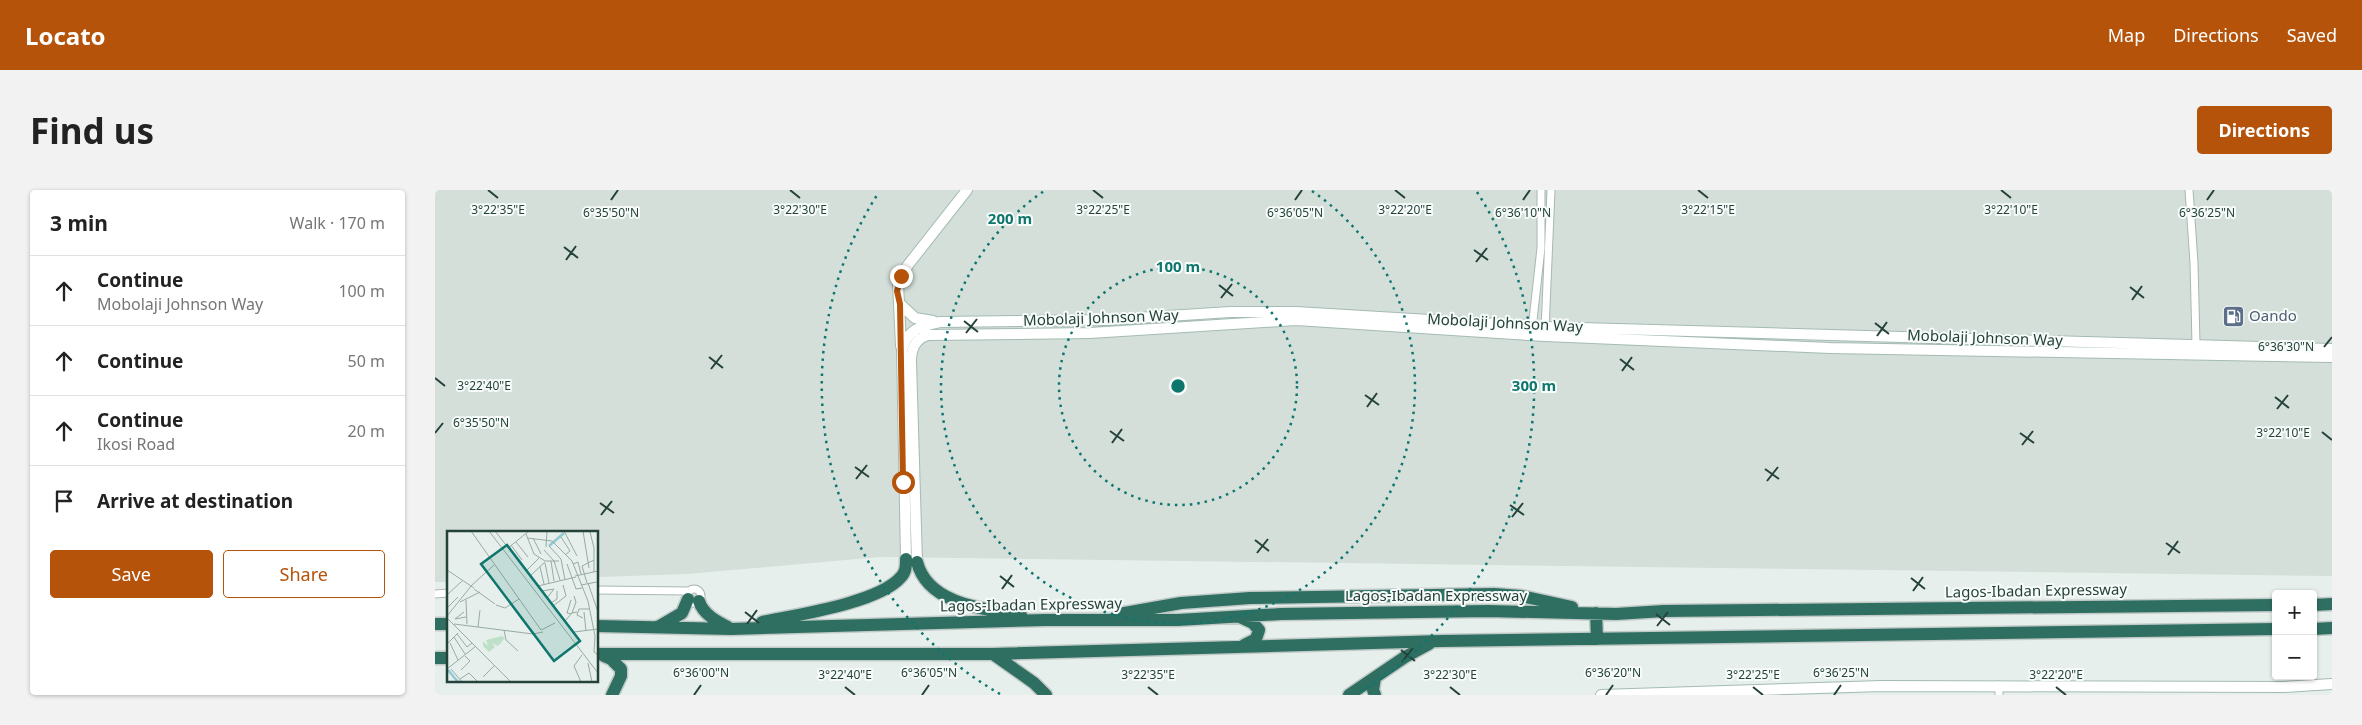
<!DOCTYPE html>
<html lang="en">
<head>
<meta charset="utf-8">
<style>
  body { margin:0; font-family:"Noto Sans",sans-serif; background:#f2f2f2; color:#222 }
  .controls { position:absolute; right:15px; bottom:15px; display:grid; overflow:hidden; border-radius:5px; box-shadow:0 1px 4px #0004 }
  .controls button { width:45px; height:45px; display:grid; place-items:center; padding:0; border:0; border-bottom:1px solid #e0e0e0; background:#fff; color:#222; font:25px sans-serif }
  .stop { position:absolute; width:15px; height:15px; margin:-11px; border:4px solid #b45309; border-radius:50%; background:#fff }
  .stop.end { background:#b45309; border-color:#fff; box-shadow:0 1px 5px #0008 }
  .list { margin:0; padding:0; list-style:none }
  h2 { display:flex; justify-content:space-between; align-items:center; height:65px; margin:0; padding:0 20px; font-size:21px }
  h2 small { font-size:16px; font-weight:400; color:#767676 }
  .list li { display:grid; grid-template-columns:32px 1fr auto; gap:15px; align-items:center; box-sizing:border-box; height:70px; padding:0 20px; border-top:1px solid #e0e0e0 }
  .list b { display:block; font-size:19px; white-space:nowrap }
  .list p { margin:0; font-size:16px; white-space:nowrap; color:#767676 }
  .list em { font-size:16px; font-style:normal; color:#767676 }
  .actions { display:flex; gap:10px; padding:15px 20px }
  .actions a { flex:1; padding:11px 0; border:1px solid #b45309; border-radius:5px; text-align:center; font-size:18px; color:#b45309 }
  .actions .main { background:#b45309; color:#fff }
  .icon { flex:none; width:28px; height:28px; fill:none; stroke:currentColor; stroke-width:2; stroke-linecap:round; stroke-linejoin:round }
  .map { position:relative; flex:none; width:1897px; height:505px; overflow:hidden; border-radius:5px }
  header { display:flex; align-items:center; gap:30px; box-sizing:border-box; height:70px; padding:0 25px; background:#b45309; color:#fff }
  header strong { font-size:24px }
  nav { display:flex; gap:28px; margin-inline-start:auto; font-size:18px }
  .intro { display:flex; align-items:center; justify-content:space-between; box-sizing:border-box; height:120px; padding:0 30px }
  h1 { margin:0; font-size:35px }
  .button { padding:12px 22px; border-radius:5px; background:#b45309; color:#fff; font-size:18px; font-weight:700 }
  main { display:flex; gap:30px; padding:0 30px }
  aside { flex:1; background:#fff; border-radius:5px; box-shadow:0 1px 4px #0004 }
  .map>svg:first-child { display:block }
  .built { fill:#d4dfda }
  .lines { fill:none; stroke-linecap:round; stroke-linejoin:round }
  .street-casing { stroke:#a8b8b2; stroke-width:9 }
  .secondary-casing { stroke:#a4bbb3; stroke-width:12 }
  .highway-casing { stroke:#c2cac8; stroke-width:15 }
  .street { stroke:#fff; stroke-width:7 }
  .secondary { stroke:#fff; stroke-width:10 }
  .highway { stroke:#2f6f62; stroke-width:12 }
  .route { stroke:#b45309; stroke-width:6 }
  .ticks { fill:none; stroke:#24423a; stroke-width:2 }
  .ring { fill:none; stroke:#0f766e; stroke-width:2.5; stroke-dasharray:2.5 5 }
  .labels { text-anchor:middle; stroke-width:4; stroke-linejoin:round; paint-order:stroke }
  .service-label { font-size:15px; fill:#4e5e75; stroke:#f7fbf9; text-anchor:start }
  .street-label { font-size:15px; fill:#24423a; stroke:#f7fbf9 }
  .inset-river { fill:none; stroke:#8ec9d4; stroke-width:2.5 }
  .inset-road { fill:none; stroke:#98aaa4; stroke-width:1 }
  .view { fill:#0f766e; fill-opacity:0.15; stroke:#0f766e; stroke-width:2.5 }
  .inset-edge { fill:none; stroke:#24423a; stroke-width:2.5 }
  .ticks-label { font-size:12px; text-anchor:middle; fill:#24423a; stroke:#f7fbf9; stroke-width:4; stroke-linejoin:round; paint-order:stroke }
  .centre { fill:#0f766e; stroke:#f7fbf9; stroke-width:2.5 }
  .ring-label { font-size:15px; text-anchor:middle; font-weight:bold; fill:#0f766e; stroke:#f7fbf9; stroke-width:4; stroke-linejoin:round; paint-order:stroke }
</style>
</head>
<body>
<header>
<strong>Locato</strong>
<nav><a>Map</a><a>Directions</a><a>Saved</a></nav>
</header>
<div class="intro"><h1>Find us</h1><a class="button">Directions</a></div>
<main>
<aside>
<h2>3 min<small>Walk · 170 m</small></h2>
<ul class="list">
<li><svg class="icon" aria-label="ahead" viewBox="0 0 24 24"><path d="M12 20V5M6 11l6-6 6 6"/></svg><div><b>Continue</b><p>Mobolaji Johnson Way</p></div><em>100 m</em></li>
<li><svg class="icon" aria-label="ahead" viewBox="0 0 24 24"><path d="M12 20V5M6 11l6-6 6 6"/></svg><div><b>Continue</b></div><em>50 m</em></li>
<li><svg class="icon" aria-label="ahead" viewBox="0 0 24 24"><path d="M12 20V5M6 11l6-6 6 6"/></svg><div><b>Continue</b><p>Ikosi Road</p></div><em>20 m</em></li>
<li><svg class="icon" aria-label="arrive" viewBox="0 0 24 24"><path d="M6 21V4h12l-3 4 3 4H6"/></svg><div><b>Arrive at destination</b></div></li>
</ul>
<div class="actions"><a class="main">Save</a><a>Share</a></div>
</aside>
<div class="map">
<svg width="1897" height="505" viewBox="0 0 1897 505">
  <rect width="100%" height="100%" fill="#e6efeb"/>
  <path class="built" d="M0,0H1897V386L444,367L253,384L163,387L162,342H14V392H0Z"/>
  <g class="lines">
    <defs>
      <path id="street" d="M1754,0L1759,73L1761,154
        M1097,139L1106,58V0
        M1110,140L1116,0
        M252 406a7 7 0 1 1 14 0a7 7 0 1 1-14 0Z
        M162,400L254,401
        M0,404L14,403
        M1564,505V495"/>
      <path id="secondary" d="M465,114L480,128L498,131
        M466,156L463,93L473,75L532,0
        M471,369L467,160C472,139 486,136 505,132L671,130L795,122H861L1110,137L1897,159
        M482,372L476,172C476,159 480,149 493,145L655,143L861,130L1110,146L1395,158L1897,167
        M1166,505L1447,496L1849,497L1897,494"/>
      <path id="highway" d="M482,372C493,415 550,419 586,425
        M264,411C268,424 281,431 293,437
        M1878,415L1897,414
        M1161,423L1162,449
        M684,424L746,413L815,408L1059,404L1086,406L1137,417
        M805,427L818,433L824,440L821,449L809,455
        M327,432C360,425 444,413 466,387C471,382 471,376 471,369
        M0,434H14
        M162,436L296,439L610,430H743L846,424L1053,421L1181,424L1229,421L1841,415
        M223,437L247,423L253,409
        M1878,439L1897,438
        M162,464H558L1007,451L1841,439
        M558,464L599,493L611,505
        M169,466L176,469L186,479V486L177,505
        M0,468H14
        M914,505L970,467L994,454
        M940,505L938,500L940,488"/>
    </defs>
    <use href="#street" class="street-casing"/>
    <use href="#secondary" class="secondary-casing"/>
    <use href="#highway" class="highway-casing"/>
    <use href="#street" class="street"/>
    <use href="#secondary" class="secondary"/>
    <use href="#highway" class="highway"/>
  </g>
  <g class="lines">
    <path class="route" d="M466,86L462,101L465,114L468,292"/>
  </g>
  <path class="ticks" d="M53,0L63,8M355,0L365,8M658,0L668,8M960,0L970,8M1263,0L1273,8M1566,0L1576,8M176,10L183,0M860,10L867,0M1088,10L1095,0M1772,10L1779,0M129,57L143,68M1039,60L1053,70M131,70L141,56M1041,72L1052,58M784,95L798,106M1695,97L1709,108M786,108L797,94M1697,110L1707,96M529,131L543,142M1440,133L1454,144M531,143L542,129M1442,146L1452,132M1889,157L1897,147M274,167L288,178M1185,169L1199,180M276,179L287,165M1187,181L1197,167M0,188L10,196M930,205L944,215M1840,207L1854,218M932,217L942,203M1842,219L1853,205M675,241L689,251M1887,242L1897,250M0,243L8,233M1585,243L1599,253M677,253L687,239M1587,255L1598,241M420,277L434,287M1330,279L1344,289M421,289L432,275M1332,291L1343,277M165,313L179,323M1075,315L1089,325M166,325L177,311M1077,327L1088,313M820,350L834,361M1731,353L1745,363M822,363L833,349M1733,365L1743,351M565,386L579,397M1476,388L1490,399M567,399L577,385M1478,401L1488,387M310,422L324,433M1221,424L1235,435M312,434L322,420M1222,436L1233,422M966,460L980,471M967,472L978,458M410,497L420,505M713,497L723,505M1015,497L1025,505M1318,497L1328,505M1621,497L1631,505M259,505L266,495M487,505L494,495M1171,505L1178,495M1399,505L1406,495"/>
  <g class="ring">
    <circle cx="743" cy="196" r="119"/>
    <path d="M877 1A237 237 0 1 1 609 1"/>
    <path d="M565 504A356 356 0 0 1 444 2M1042 2A356 356 0 0 1 921 504"/>
  </g>
  <defs>
    <symbol id="fuel-square" viewBox="-11 -11 22 22"><rect x="-9" y="-9" width="18" height="18" rx="4" fill="#5c6f8a" stroke="#f7fbf9"/><path d="M-5.5-6h7V0h2V4h1.3V-2.5L3-4.5l.8-.8L6-3V5H2.5V1h-1V6h-7ZM-4.2-4.7v3.2H.2V-4.7Z" fill="#fff"/></symbol>
  </defs>
  <g fill-rule="evenodd">
    <use href="#fuel-square" x="1786" y="114" width="25" height="25"/>
  </g>
  <g class="labels">
    <g class="service-label">
      <text x="1814" y="131">Oando</text>
    </g>
    <g class="street-label">
      <text transform="translate(666 128) rotate(-2)" y="5">Mobolaji Johnson Way</text>
      <text transform="translate(1070 133) rotate(3)" y="5">Mobolaji Johnson Way</text>
      <text transform="translate(1550 148) rotate(2)" y="5">Mobolaji Johnson Way</text>
      <text transform="translate(1601 401) rotate(-1)" y="5">Lagos-Ibadan Expressway</text>
      <text x="1001" y="411">Lagos-Ibadan Expressway</text>
      <text transform="translate(596 415) rotate(-1)" y="5">Lagos-Ibadan Expressway</text>
    </g>
  </g>
  <g transform="translate(12 341)">
    <rect width="151" height="151" fill="#e6efeb"/>
    <path d="M55,105L58,107L51,115L45,112L48,116L42,121L36,115V110L41,115L39,109Z" fill="#bfe0c8"/>
    <path class="inset-river" d="M102,15L117,2M1,139L11,151"/>
    <path class="inset-road" d="M24,0L94,99L108,92M42,0L151,142M48,0L127,101L151,98M117,0L130,25M136,0L142,37M143,1L147,17V41M79,3L87,23L98,30H112M114,6L123,20L118,24M80,7L105,10L125,30L141,70L148,105L147,121L151,124M86,7L94,23M69,11L81,26M64,14L75,29M102,15L114,28L118,49M99,16L100,0M61,17L82,0M97,19L107,30L113,49M104,30L107,50M98,32L102,52M120,33L129,58L135,57M126,33L131,31L134,43M93,36L97,53M0,39L27,57M79,40L92,27M83,45L98,31M128,45L151,40M151,46V65M140,52L135,35L147,29M141,52L151,81M134,54L150,51M91,55L129,46M27,58L48,73M95,60L107,58L100,67M0,64L15,50M19,69L20,93M13,71L33,61M104,72L110,68V60M49,74L58,77L72,68M106,75L119,65L116,54M0,77L11,66M17,81L8,88L19,86M137,81L139,100M125,82L129,71L127,65M124,83L120,82L124,69M0,85L25,54L47,34M0,87L64,151M136,87L130,84L132,78H142M118,90L125,82L130,81M7,93L86,103L96,101M31,96L33,79M57,99L59,109L71,120M10,103L20,116L25,112M7,106L18,123M3,112L11,129M0,113L11,102M141,132L145,151M0,138L29,115M4,138L15,151M14,139L23,130L18,125M36,146L47,135M13,148L22,142L31,151M134,151L127,135L135,124"/>
    <path class="view" d="M60,14L133,110L107,130L34,33Z"/>
    <rect width="151" height="151" class="inset-edge"/>
  </g>
  <g class="ticks-label">
    <text x="63" y="24">3°22'35"E</text>
    <text x="365" y="24">3°22'30"E</text>
    <text x="668" y="24">3°22'25"E</text>
    <text x="970" y="24">3°22'20"E</text>
    <text x="1273" y="24">3°22'15"E</text>
    <text x="1576" y="24">3°22'10"E</text>
    <text x="176" y="27">6°35'50"N</text>
    <text x="860" y="27">6°36'05"N</text>
    <text x="1088" y="27">6°36'10"N</text>
    <text x="1772" y="27">6°36'25"N</text>
    <text x="1851" y="161">6°36'30"N</text>
    <text x="49" y="200">3°22'40"E</text>
    <text x="46" y="237">6°35'50"N</text>
    <text x="1848" y="247">3°22'10"E</text>
    <text x="266" y="487">6°36'00"N</text>
    <text x="494" y="487">6°36'05"N</text>
    <text x="1178" y="487">6°36'20"N</text>
    <text x="1406" y="487">6°36'25"N</text>
    <text x="410" y="489">3°22'40"E</text>
    <text x="713" y="489">3°22'35"E</text>
    <text x="1015" y="489">3°22'30"E</text>
    <text x="1318" y="489">3°22'25"E</text>
    <text x="1621" y="489">3°22'20"E</text>
  </g>
  <circle cx="743" cy="196" r="8" class="centre"/>
  <g class="ring-label">
    <text x="575" y="34">200 m</text>
    <text x="743" y="82">100 m</text>
    <text x="1099" y="201">300 m</text>
  </g>
</svg>
<div class="controls">
<button>+</button>
<button>−</button>
</div>
<div class="stop" style="left:468px;top:292px"></div>
<div class="stop end" style="left:466px;top:86px"></div>
</div>
</main>
</body>
</html>
